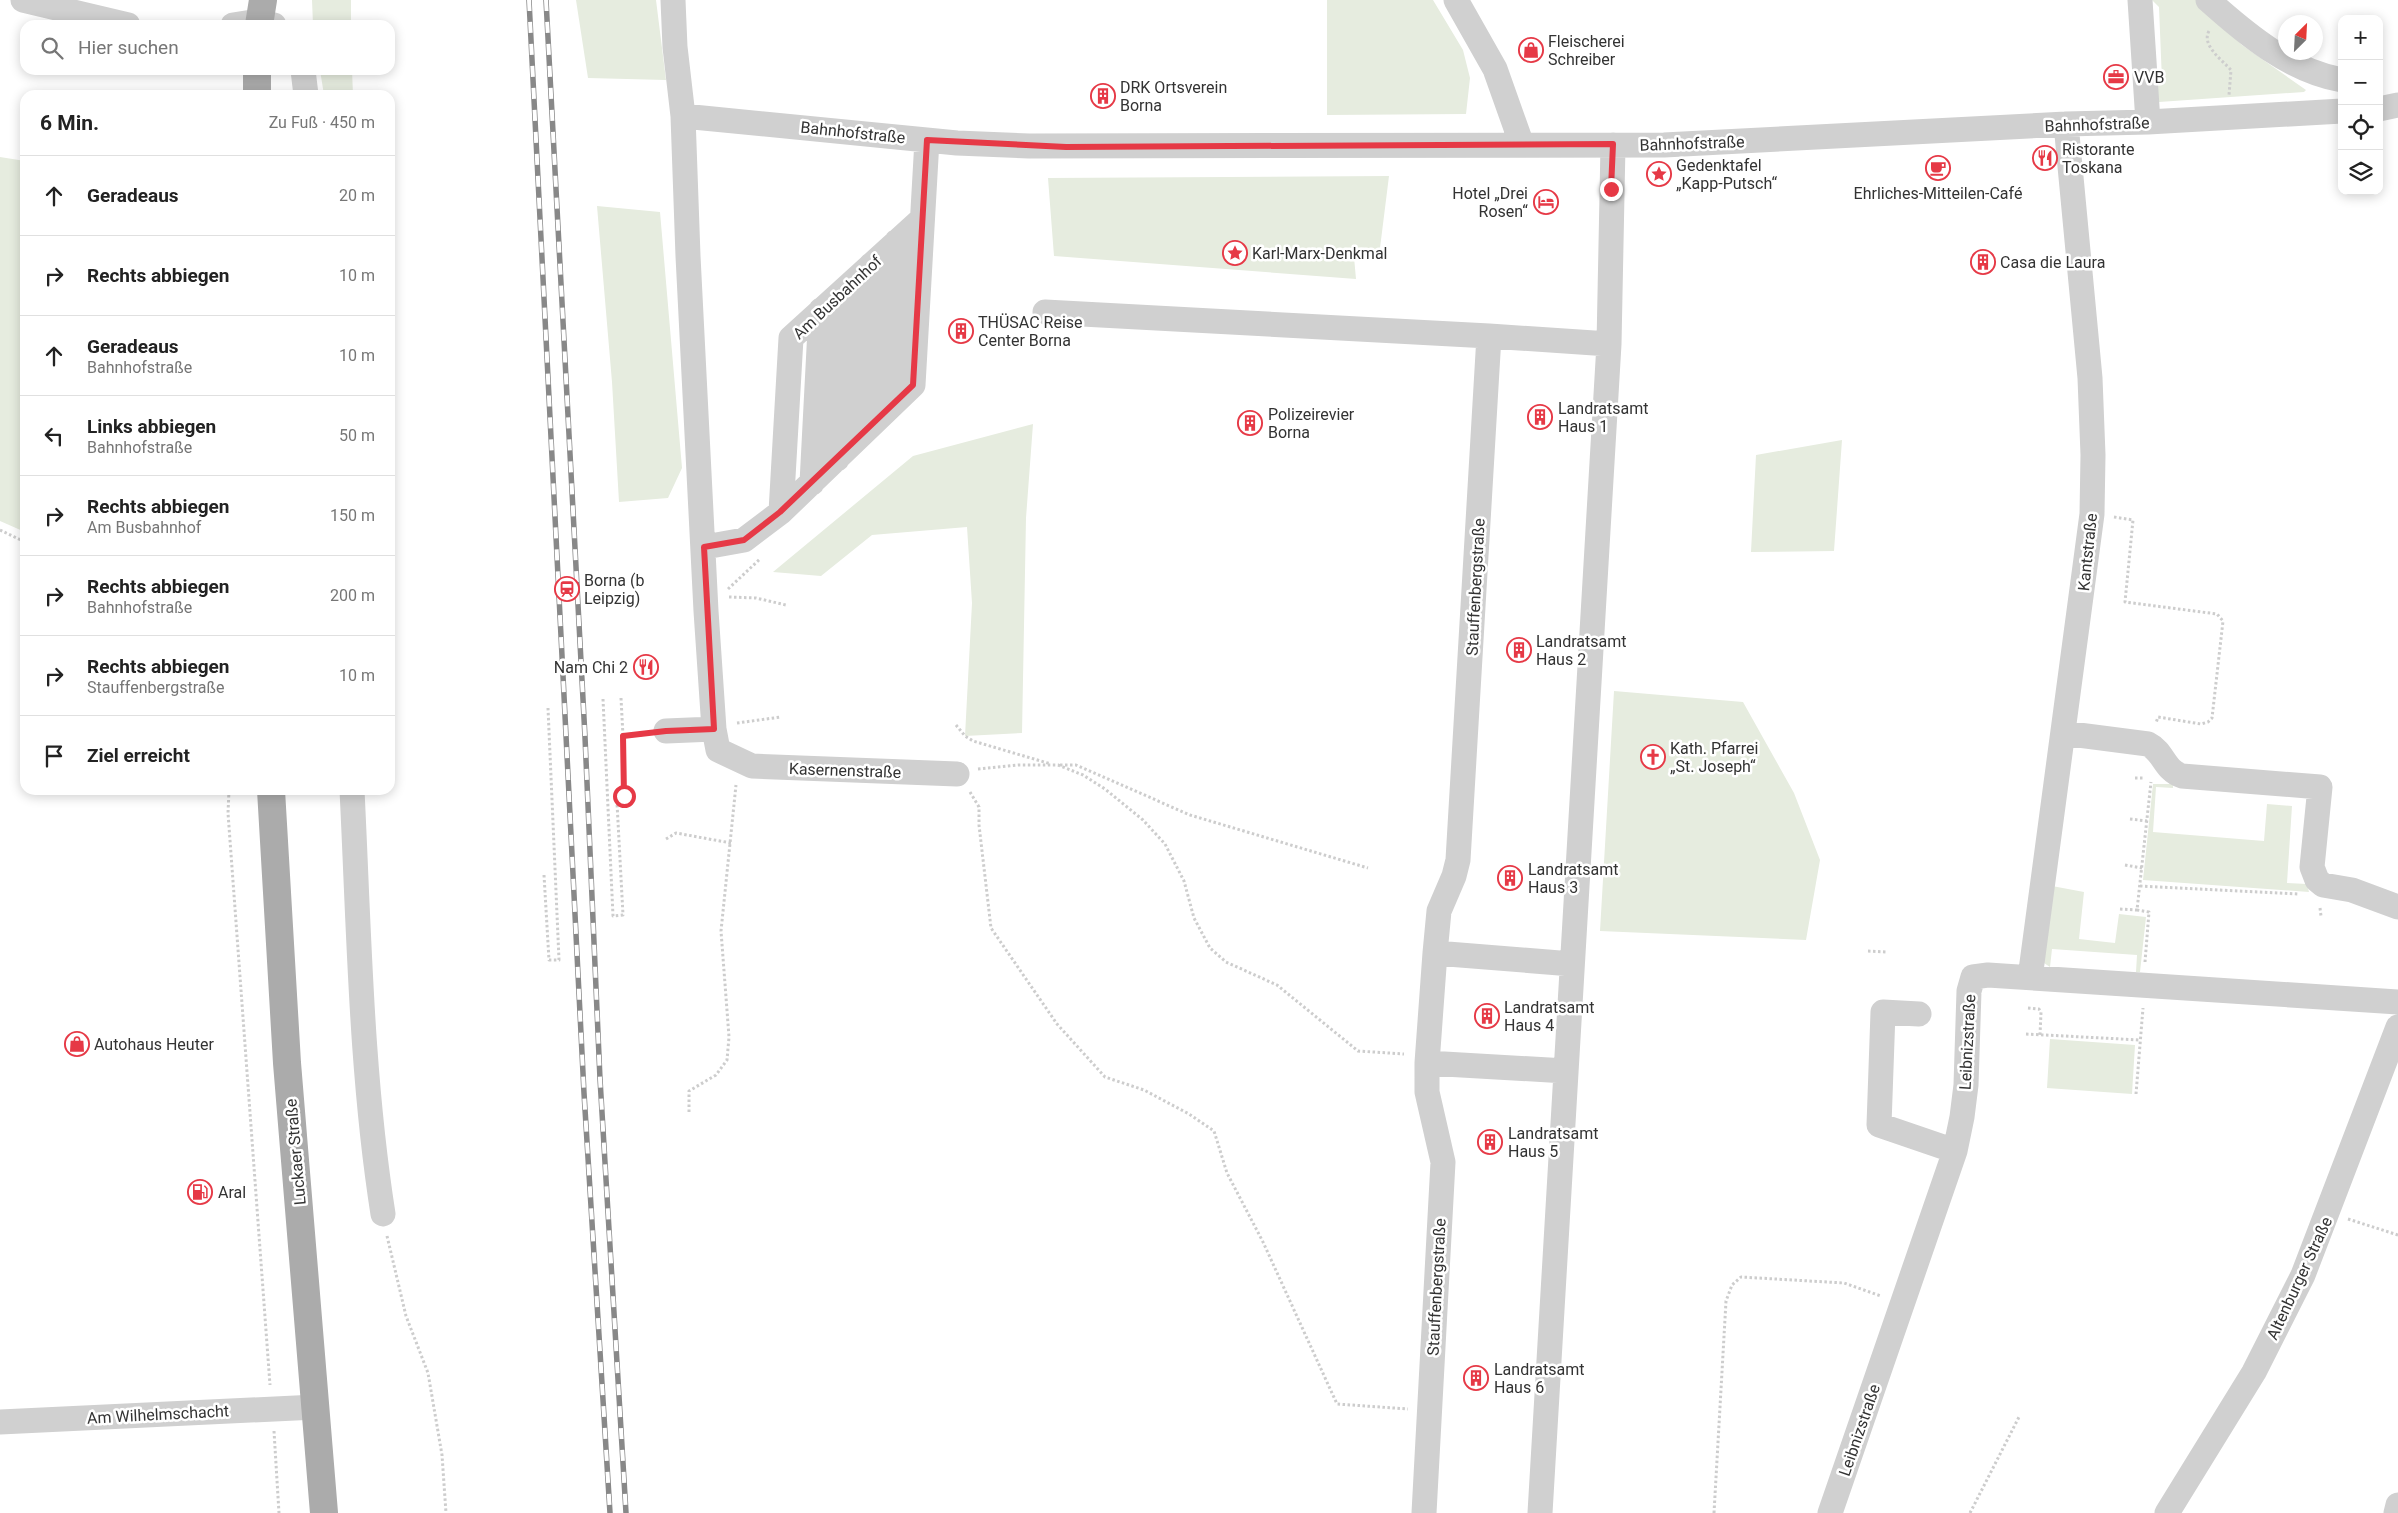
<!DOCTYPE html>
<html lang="de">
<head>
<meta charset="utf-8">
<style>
  body { margin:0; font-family:Roboto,sans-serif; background:#f2f2f2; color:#222 }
  .controls { position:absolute; right:15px; top:15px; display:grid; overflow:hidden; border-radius:10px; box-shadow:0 2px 12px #0003 }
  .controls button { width:45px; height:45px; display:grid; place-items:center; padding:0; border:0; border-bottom:1px solid #e0e0e0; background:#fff; color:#222; font:25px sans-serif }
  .compass { position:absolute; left:2278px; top:15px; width:45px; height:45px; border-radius:50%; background:#fff; box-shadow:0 2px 12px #0003; rotate:24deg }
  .stop { position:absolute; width:15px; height:15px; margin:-11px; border:4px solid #e63946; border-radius:50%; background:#fff }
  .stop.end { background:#e63946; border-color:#fff; box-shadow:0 1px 5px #0008 }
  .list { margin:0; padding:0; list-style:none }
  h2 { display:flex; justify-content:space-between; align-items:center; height:65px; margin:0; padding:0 20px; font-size:21px }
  h2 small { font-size:16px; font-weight:400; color:#767676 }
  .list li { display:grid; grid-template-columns:32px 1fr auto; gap:15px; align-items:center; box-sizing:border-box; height:80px; padding:0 20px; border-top:1px solid #e0e0e0 }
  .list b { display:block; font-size:19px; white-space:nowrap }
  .list p { margin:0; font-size:16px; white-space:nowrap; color:#767676 }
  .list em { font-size:16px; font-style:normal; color:#767676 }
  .icon { flex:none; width:28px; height:28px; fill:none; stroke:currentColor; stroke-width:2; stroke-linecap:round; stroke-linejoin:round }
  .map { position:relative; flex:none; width:2398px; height:1513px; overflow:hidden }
  .search { position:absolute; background:#fff; box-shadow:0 2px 12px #0003; left:20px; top:20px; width:375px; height:55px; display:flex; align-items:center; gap:12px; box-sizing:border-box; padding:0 18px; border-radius:15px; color:#767676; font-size:19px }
  .panel { position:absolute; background:#fff; box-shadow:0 2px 12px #0003; left:20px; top:90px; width:375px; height:705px; border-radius:15px }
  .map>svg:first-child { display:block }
  .green { fill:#e6ecdf }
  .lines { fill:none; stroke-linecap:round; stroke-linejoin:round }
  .path { stroke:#cdcdcd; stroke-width:3; stroke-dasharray:2.5 2.5; stroke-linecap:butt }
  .minor { stroke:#d0d0d0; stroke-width:25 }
  .major { stroke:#ababab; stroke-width:28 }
  .rail-casing { stroke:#888; stroke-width:5.5 }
  .rail { stroke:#fff; stroke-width:4; stroke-dasharray:11; stroke-linecap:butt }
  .route { stroke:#e63946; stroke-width:6 }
  .labels { text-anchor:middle; stroke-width:5; stroke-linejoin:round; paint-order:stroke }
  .poi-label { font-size:16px; fill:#333; stroke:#fff; text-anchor:start }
  .street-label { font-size:16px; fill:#333; stroke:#fff }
</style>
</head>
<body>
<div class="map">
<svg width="2398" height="1513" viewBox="0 0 2398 1513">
  <rect width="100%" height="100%" fill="#fff"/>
  <path class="green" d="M312,0H351V25H313Z
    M576,0H656L666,80L588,78Z
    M1327,0H1433L1463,50L1470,78L1466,114L1327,115Z
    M2152,0H2196L2242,45L2306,90L2304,92L2159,102L2154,89L2162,81L2159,7Z
    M320,70H352L353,95H324Z
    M0,157L25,161V532L0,521Z
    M1389,176L1379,256L1354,257L1356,279L1054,256L1048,178Z
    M597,206L660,212L682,468L668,498L619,502L612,382Z
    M1033,424L1026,518L1022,733L965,736L972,603L967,527L872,535L821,576L773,572L913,456Z
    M1842,440L1834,551L1751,552L1756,455Z
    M1614,691L1743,702L1794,793L1820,860L1806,940L1600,931Z
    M2153,784H2173V788L2156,787L2153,832L2264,841L2267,804L2292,806L2287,883L2307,884L2309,892L2143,880Z
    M2052,886L2084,892L2079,939L2115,943L2119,914L2146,917L2140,972H2136L2137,955L2052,949L2050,967L2044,963Z
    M2050,1039L2135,1045L2132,1094L2047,1088Z"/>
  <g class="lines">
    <path class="path" d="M2209,31C2201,45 2222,60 2231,70L2229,95
      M2114,145L2115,157
      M2114,517L2133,520L2125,602L2217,614L2223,621L2212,718L2208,722L2201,724L2158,717L2156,723
      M0,530L25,542
      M728,589L760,559
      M729,597L756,598L786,605
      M621,698L623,736L643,735
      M603,699L613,916L623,915L617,803L624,796L623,736
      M737,723L781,717
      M956,725L965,736L973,741L1051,764
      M1060,765H1076L1190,815L1368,868
      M978,769L1019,765H1058L1083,775L1105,789L1143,820L1165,844L1184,881L1194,918L1210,948L1226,962L1277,985L1358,1051L1404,1054
      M2135,778H2145
      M229,790L228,813L270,1385
      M970,792L979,807V825L991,928L1057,1024L1105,1077L1144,1090L1189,1114L1214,1131L1227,1173L1263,1242L1337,1404L1408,1409
      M2130,819L2147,821
      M666,839L676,833L731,843
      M2125,865L2142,868
      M544,875L549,960H559L548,708
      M2140,886L2299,894
      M2320,908L2321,916
      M2120,909L2137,910
      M1868,951L1886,952
      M2145,962L2149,912L2137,910L2151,782
      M2028,1008L2039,1009L2041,1012L2040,1035
      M2026,1034L2140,1040
      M2136,1094L2143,1008
      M689,1112V1091L716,1075L727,1060L729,1037L721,931L736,785
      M2348,1219L2398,1235
      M387,1236L406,1316L428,1373L442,1455L446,1513
      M274,1431L279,1513
      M1714,1513L1726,1301L1732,1285L1741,1277L1844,1283L1881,1296
      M1970,1513L2020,1415"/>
    <path class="minor" d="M23,0L128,25
      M673,0L675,47L683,116L688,256L706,611L714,729L718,750L752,766L957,774
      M1456,0L1495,69L1522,145
      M2140,0L2148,122
      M2208,0C2246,34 2290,71 2342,80
      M233,25L259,21L274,25
      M303,70L306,95
      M2379,109L2398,105
      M683,116L957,143L1029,146L1664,145L2066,124L2148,122L2342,111
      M1045,312L1489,336
      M887,409L897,241
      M862,434L871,265
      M837,459L846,288
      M812,483L821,310
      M781,512L791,338L922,219
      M705,547L744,540L781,512L913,385L927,140
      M666,731L714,729
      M2063,733L2148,744C2164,752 2164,770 2182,776L2320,787L2312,867L2317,880L2323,885L2352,890L2398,907
      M352,790C359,931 361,1074 383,1214
      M1435,953L1427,1063L1566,1071
      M1572,964L1435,953L1439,911L1454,876L1458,860L1489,336L1609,344
      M2030,978L2092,514L2093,455L2090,378L2066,124
      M1919,1014L1883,1012L1879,1125L1955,1151
      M0,1422L316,1407
      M1424,1513L1443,1162L1427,1092V1063
      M1540,1513L1609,344L1613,145
      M1830,1513L1955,1151L1962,1117L1966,1085L1969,991L1973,977L1988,975L2398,1002
      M2167,1513L2254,1372L2303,1275L2398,1027
      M2396,1513L2398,1505"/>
    <path class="major" d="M259,25L263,0
      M257,70V95
      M271,790L287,1063L324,1513"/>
    <defs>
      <path id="rail" d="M529,0L584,1093L610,1513
        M546,0L585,737L600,1079L626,1513"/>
    </defs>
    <use href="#rail" class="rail-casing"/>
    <use href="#rail" class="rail"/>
  </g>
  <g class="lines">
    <path class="route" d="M624,796L623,736L666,731L714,729L704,547L744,540L780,512L913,385L927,140L1066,147L1613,144L1611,189"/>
  </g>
  <defs>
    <symbol id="shop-ring" viewBox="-11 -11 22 22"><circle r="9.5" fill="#fff" stroke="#e63946" stroke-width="1.5"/><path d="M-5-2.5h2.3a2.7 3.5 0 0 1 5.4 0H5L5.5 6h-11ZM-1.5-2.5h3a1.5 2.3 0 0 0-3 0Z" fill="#e63946"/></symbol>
    <symbol id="office-ring" viewBox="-11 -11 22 22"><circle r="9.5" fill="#fff" stroke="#e63946" stroke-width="1.5"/><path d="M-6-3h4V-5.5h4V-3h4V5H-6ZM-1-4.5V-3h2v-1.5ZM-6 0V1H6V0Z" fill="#e63946"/></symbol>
    <symbol id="building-ring" viewBox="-11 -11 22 22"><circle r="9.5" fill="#fff" stroke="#e63946" stroke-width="1.5"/><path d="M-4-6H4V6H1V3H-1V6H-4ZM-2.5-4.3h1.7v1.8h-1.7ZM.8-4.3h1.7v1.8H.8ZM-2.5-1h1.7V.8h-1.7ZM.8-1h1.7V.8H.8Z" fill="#e63946"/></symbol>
    <symbol id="restaurant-ring" viewBox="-11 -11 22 22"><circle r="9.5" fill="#fff" stroke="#e63946" stroke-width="1.5"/><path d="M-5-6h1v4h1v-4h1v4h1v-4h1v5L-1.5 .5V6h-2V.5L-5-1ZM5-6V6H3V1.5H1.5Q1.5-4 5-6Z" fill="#e63946"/></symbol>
    <symbol id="cafe-ring" viewBox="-11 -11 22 22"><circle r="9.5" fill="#fff" stroke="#e63946" stroke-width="1.5"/><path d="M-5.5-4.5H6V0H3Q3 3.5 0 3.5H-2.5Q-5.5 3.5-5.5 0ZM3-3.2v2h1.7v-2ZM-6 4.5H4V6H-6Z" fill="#e63946"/></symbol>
    <symbol id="sight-ring" viewBox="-11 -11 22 22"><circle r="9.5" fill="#fff" stroke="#e63946" stroke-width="1.5"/><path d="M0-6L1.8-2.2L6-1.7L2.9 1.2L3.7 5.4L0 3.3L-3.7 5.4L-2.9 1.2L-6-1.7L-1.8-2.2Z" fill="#e63946"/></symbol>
    <symbol id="hotel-ring" viewBox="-11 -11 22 22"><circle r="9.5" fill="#fff" stroke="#e63946" stroke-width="1.5"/><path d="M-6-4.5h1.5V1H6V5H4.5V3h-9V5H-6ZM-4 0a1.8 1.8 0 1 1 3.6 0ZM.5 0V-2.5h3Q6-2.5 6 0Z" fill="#e63946"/></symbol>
    <symbol id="station-ring" viewBox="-11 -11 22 22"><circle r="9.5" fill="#fff" stroke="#e63946" stroke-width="1.5"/><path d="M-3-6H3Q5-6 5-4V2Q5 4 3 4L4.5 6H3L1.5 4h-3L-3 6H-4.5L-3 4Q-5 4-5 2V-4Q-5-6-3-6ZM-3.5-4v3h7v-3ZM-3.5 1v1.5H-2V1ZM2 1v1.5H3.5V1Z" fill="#e63946"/></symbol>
    <symbol id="church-ring" viewBox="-11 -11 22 22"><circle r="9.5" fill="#fff" stroke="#e63946" stroke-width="1.5"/><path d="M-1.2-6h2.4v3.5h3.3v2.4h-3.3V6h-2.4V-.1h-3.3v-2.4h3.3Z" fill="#e63946"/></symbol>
    <symbol id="fuel-ring" viewBox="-11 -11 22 22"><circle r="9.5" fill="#fff" stroke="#e63946" stroke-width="1.5"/><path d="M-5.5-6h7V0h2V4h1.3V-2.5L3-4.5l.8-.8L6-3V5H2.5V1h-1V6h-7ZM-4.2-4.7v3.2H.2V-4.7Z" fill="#e63946"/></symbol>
  </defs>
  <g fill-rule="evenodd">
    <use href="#shop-ring" x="1517" y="36" width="28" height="28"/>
    <use href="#office-ring" x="2102" y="63" width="28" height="28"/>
    <use href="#building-ring" x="1089" y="82" width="28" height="28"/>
    <use href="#restaurant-ring" x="2031" y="144" width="28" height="28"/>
    <use href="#cafe-ring" x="1924" y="154" width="28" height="28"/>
    <use href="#sight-ring" x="1645" y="160" width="28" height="28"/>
    <use href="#hotel-ring" x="1532" y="188" width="28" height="28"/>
    <use href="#sight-ring" x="1221" y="239" width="28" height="28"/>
    <use href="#building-ring" x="1969" y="248" width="28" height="28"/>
    <use href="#building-ring" x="947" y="317" width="28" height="28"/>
    <use href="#building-ring" x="1526" y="403" width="28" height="28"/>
    <use href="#building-ring" x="1236" y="409" width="28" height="28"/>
    <use href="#station-ring" x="553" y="575" width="28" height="28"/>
    <use href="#building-ring" x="1505" y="636" width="28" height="28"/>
    <use href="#restaurant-ring" x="632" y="653" width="28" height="28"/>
    <use href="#church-ring" x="1639" y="743" width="28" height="28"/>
    <use href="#building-ring" x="1496" y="864" width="28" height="28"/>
    <use href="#building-ring" x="1473" y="1002" width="28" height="28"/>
    <use href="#shop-ring" x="63" y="1030" width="28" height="28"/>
    <use href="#building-ring" x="1476" y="1128" width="28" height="28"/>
    <use href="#fuel-ring" x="186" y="1178" width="28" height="28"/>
    <use href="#building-ring" x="1462" y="1364" width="28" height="28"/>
  </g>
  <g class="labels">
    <g class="poi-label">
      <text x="1548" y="47">Fleischerei<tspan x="1548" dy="18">Schreiber</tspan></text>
      <text x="2134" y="83">VVB</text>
      <text x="1120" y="93">DRK Ortsverein<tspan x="1120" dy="18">Borna</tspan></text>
      <text x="2062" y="155">Ristorante<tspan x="2062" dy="18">Toskana</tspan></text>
      <text x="1676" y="171">Gedenktafel<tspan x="1676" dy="18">„Kapp-Putsch“</tspan></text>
      <text x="1528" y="199" text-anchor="end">Hotel „Drei<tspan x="1528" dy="18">Rosen“</tspan></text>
      <text x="1938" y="199" text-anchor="middle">Ehrliches-Mitteilen-Café</text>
      <text x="1252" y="259">Karl-Marx-Denkmal</text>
      <text x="2000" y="268">Casa die Laura</text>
      <text x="978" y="328">THÜSAC Reise<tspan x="978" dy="18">Center Borna</tspan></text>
      <text x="1558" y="414">Landratsamt<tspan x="1558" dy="18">Haus 1</tspan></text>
      <text x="1268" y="420">Polizeirevier<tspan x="1268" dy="18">Borna</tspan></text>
      <text x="584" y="586">Borna (b<tspan x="584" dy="18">Leipzig)</tspan></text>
      <text x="1536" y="647">Landratsamt<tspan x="1536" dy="18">Haus 2</tspan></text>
      <text x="628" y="673" text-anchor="end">Nam Chi 2</text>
      <text x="1670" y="754">Kath. Pfarrei<tspan x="1670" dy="18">„St. Joseph“</tspan></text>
      <text x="1528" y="875">Landratsamt<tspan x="1528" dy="18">Haus 3</tspan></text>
      <text x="1504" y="1013">Landratsamt<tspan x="1504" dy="18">Haus 4</tspan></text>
      <text x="94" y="1050">Autohaus Heuter</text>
      <text x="1508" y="1139">Landratsamt<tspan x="1508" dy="18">Haus 5</tspan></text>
      <text x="218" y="1198">Aral</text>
      <text x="1494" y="1375">Landratsamt<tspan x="1494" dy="18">Haus 6</tspan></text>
    </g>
    <g class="street-label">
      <text transform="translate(2097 124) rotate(-2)" y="6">Bahnhofstraße</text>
      <text transform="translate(853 132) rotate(6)" y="6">Bahnhofstraße</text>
      <text transform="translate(1692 143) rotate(-2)" y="6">Bahnhofstraße</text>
      <text transform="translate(837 297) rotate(-43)" y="6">Am Busbahnhof</text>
      <text transform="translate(2087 552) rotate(-84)" y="6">Kantstraße</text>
      <text transform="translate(1475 587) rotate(-87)" y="6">Stauffenbergstraße</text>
      <text transform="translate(845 770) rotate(2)" y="6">Kasernenstraße</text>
      <text transform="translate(1967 1042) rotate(-87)" y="6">Leibnizstraße</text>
      <text transform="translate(295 1152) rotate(-95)" y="6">Luckaer Straße</text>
      <text transform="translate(2299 1278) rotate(-65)" y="6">Altenburger Straße</text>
      <text transform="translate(1436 1287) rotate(-87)" y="6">Stauffenbergstraße</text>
      <text transform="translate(158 1414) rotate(-3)" y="6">Am Wilhelmschacht</text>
      <text transform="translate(1859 1430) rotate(-71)" y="6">Leibnizstraße</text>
    </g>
  </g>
</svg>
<div class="controls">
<button>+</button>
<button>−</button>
<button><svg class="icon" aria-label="locate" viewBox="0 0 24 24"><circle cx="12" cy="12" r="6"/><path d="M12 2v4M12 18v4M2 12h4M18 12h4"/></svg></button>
<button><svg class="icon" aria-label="layers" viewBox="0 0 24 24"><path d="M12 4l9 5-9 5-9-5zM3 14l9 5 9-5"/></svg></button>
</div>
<svg class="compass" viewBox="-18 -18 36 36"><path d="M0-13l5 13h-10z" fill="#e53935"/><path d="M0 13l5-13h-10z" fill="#767676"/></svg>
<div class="stop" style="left:624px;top:796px"></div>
<div class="stop end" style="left:1611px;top:189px"></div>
<div class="search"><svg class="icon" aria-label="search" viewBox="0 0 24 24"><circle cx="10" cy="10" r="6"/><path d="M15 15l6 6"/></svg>Hier suchen</div>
<section class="panel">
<h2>6 Min.<small>Zu Fuß · 450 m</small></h2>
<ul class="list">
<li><svg class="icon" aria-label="ahead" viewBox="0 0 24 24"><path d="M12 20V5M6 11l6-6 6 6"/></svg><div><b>Geradeaus</b></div><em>20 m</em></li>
<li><svg class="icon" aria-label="right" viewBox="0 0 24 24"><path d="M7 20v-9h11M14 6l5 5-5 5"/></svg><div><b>Rechts abbiegen</b></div><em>10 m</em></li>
<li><svg class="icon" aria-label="ahead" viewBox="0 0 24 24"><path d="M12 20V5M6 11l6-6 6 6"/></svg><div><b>Geradeaus</b><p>Bahnhofstraße</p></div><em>10 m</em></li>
<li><svg class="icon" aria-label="left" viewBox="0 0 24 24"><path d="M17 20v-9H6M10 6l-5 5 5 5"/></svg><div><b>Links abbiegen</b><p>Bahnhofstraße</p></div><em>50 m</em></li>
<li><svg class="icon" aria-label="right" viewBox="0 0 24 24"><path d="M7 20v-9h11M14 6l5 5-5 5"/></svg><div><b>Rechts abbiegen</b><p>Am Busbahnhof</p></div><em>150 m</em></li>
<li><svg class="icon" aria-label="right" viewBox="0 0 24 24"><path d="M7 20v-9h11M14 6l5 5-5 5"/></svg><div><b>Rechts abbiegen</b><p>Bahnhofstraße</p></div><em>200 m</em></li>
<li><svg class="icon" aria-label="right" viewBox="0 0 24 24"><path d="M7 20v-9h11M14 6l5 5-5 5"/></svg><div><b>Rechts abbiegen</b><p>Stauffenbergstraße</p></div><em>10 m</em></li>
<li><svg class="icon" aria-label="arrive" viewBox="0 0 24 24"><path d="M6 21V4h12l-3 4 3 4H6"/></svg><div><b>Ziel erreicht</b></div></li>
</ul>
</section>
</div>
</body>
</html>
